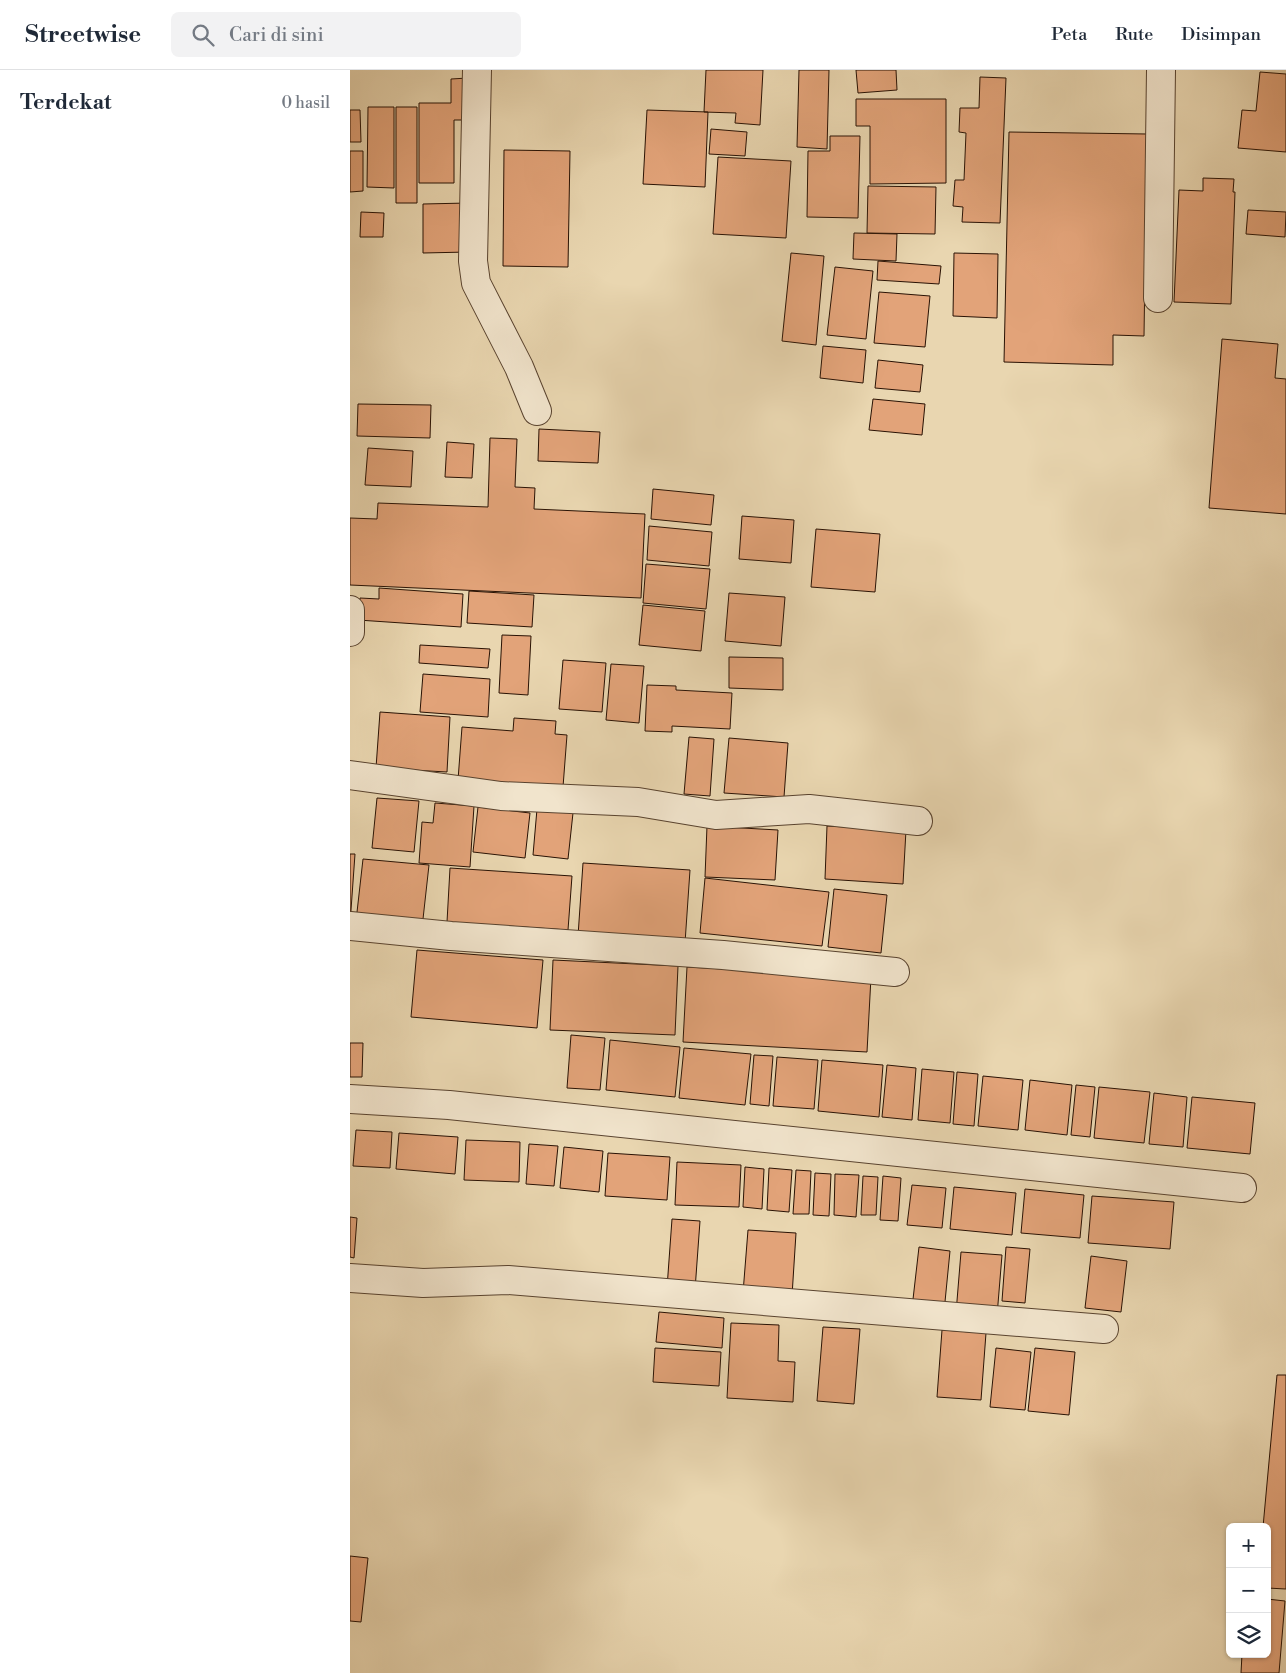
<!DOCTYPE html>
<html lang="id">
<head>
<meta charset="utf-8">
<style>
  body { margin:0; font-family:"Libre Bodoni",serif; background:#f2f2f3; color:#1f2937 }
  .controls { position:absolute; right:15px; bottom:15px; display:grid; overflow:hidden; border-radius:8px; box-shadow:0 1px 4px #0004 }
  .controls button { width:45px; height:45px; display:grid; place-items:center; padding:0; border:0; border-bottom:1px solid #e0e1e3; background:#fff; color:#1f2937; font:25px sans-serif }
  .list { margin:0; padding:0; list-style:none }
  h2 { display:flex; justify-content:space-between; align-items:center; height:65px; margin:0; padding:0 20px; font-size:21px }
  h2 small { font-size:16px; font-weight:400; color:#747a83 }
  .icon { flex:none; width:28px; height:28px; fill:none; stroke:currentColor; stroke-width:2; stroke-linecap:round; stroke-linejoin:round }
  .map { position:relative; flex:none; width:936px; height:1603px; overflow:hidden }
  header { display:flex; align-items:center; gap:30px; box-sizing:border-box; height:70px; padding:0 25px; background:#fff; border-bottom:1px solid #e0e1e3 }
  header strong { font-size:24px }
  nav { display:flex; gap:28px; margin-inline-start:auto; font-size:18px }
  .search { width:350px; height:45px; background:#f2f2f3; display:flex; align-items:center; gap:12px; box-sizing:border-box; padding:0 18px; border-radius:8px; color:#747a83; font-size:19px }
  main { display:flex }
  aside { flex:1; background:#fff }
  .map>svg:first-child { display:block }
  .building { fill:#e2a379; stroke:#291204 }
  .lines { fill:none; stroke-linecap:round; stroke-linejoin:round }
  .minor-casing { stroke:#59432f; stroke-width:30 }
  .minor { stroke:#f1e4cc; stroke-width:28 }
</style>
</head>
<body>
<header>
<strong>Streetwise</strong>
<div class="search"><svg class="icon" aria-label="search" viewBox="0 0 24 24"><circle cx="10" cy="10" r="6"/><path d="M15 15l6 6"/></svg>Cari di sini</div>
<nav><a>Peta</a><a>Rute</a><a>Disimpan</a></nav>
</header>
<main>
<aside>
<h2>Terdekat<small>0 hasil</small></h2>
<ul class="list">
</ul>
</aside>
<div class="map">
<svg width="936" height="1603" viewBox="0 0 936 1603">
  <rect width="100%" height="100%" fill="#e9d6b0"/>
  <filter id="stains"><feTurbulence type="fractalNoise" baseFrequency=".004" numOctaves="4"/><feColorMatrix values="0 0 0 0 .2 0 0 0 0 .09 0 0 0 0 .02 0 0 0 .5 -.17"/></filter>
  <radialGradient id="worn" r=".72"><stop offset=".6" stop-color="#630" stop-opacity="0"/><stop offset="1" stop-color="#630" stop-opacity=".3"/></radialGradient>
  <path class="building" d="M356,0H413L410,55L385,53L386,43L354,42Z
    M449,0H479L477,79L447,77Z
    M506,0H546L547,20L508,23Z
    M910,2L936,4V82L888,78L892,40L906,41Z
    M630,7L656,8L650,153L612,152L613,137L603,136L605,110H614L616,63L609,62L610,38H629Z
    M118,8V50H104V113H69V33H101V9Z
    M506,29H596V113L520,114V56H506Z
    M18,37H44V118L17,117Z
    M46,37H67V133H46Z
    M0,40H10L11,72H0Z
    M297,40L358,42L355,117L293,114Z
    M361,59L397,62L395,86L359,84Z
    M659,62L797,64L794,266L763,265V295L654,292Z
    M480,66H510L508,148L457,147L458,81H480Z
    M154,80L220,81L218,197L153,196Z
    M0,81H13V121L0,122Z
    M368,87L441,91L436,168L363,164Z
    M853,108L884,109L883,122H885L881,234L824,232L829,120L853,121Z
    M518,116L586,117L585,164L517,163Z
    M118,133V182L73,183V134Z
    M898,140L936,142L935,167L896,164Z
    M11,142L34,143L33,167H10Z
    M504,163L547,164L546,191L503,189Z
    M441,183L474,186L466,275L432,271Z
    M604,183L648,184L647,248L603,246Z
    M528,191L591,196L589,214L527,210Z
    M485,197L523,201L516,269L477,265Z
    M529,222L580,226L575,277L524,273Z
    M872,269L928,274L925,308L936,309V444L859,438Z
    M473,276L516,280L513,313L470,308Z
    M528,290L573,295L570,322L525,318Z
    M523,329L575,334L572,365L519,360Z
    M8,334L81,335L80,368L7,366Z
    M189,359L250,362L248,393L188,391Z
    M140,368L167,369L165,417L185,418L184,439L295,444L291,528L0,515V448L27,449L28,433L138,437Z
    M97,372L124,374L122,408L95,407Z
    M18,378L63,381L61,417L15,415Z
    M303,419L364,425L361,455L301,449Z
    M392,446L444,450L441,493L389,489Z
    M299,456L362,462L359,496L297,490Z
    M466,459L530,464L525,522L461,517Z
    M296,494L360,499L356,539L293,533Z
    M29,518L113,524L111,557L8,550L10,528L29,529Z
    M119,521L184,525L182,557L117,553Z
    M379,523L435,527L431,576L375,571Z
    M293,535L355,541L351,581L289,575Z
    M152,565L181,566L178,625L149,623Z
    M70,575L140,579L138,598L69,593Z
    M379,587L433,588V620L379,618Z
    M213,590L256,593L252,642L209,639Z
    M261,594L294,596L289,653L256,650Z
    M73,604L140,609L138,647L70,642Z
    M297,615L326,616V620L382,623L380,659L322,656V662L295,661Z
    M30,642L100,647L97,702L26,698Z
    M164,648L206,651L205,664L217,665L213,717L108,710L112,657L163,661Z
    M339,667L364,669L360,726L334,724Z
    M379,668L438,673L434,727L374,723Z
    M27,728L69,731L64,782L22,778Z
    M85,733L124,736L120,797L69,793L72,752L83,753Z
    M128,737L180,743L175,788L123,782Z
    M187,739L223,743L218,789L183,785Z
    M357,756L428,760L425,810L355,807Z
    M477,756L556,760L553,814L475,809Z
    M0,784H5L0,854Z
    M13,789L79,795L72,858L6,851Z
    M233,793L340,800L335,873L228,866Z
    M100,798L222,806L218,860L97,852Z
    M355,808L479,822L472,876L350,863Z
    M484,819L537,825L531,883L478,877Z
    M67,880L193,890L187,958L61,947Z
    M203,890L328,896L325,965L200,960Z
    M337,897L521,907L517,982L333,972Z
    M221,965L255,968L250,1020L217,1018Z
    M260,970L330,977L325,1027L256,1020Z
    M0,973H13L12,1007H0Z
    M334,978L401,984L395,1035L329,1028Z
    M404,985L423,986L419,1036L400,1034Z
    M427,987L468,990L464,1039L423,1036Z
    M472,990L533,995L529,1047L468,1041Z
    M537,995L566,998L562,1050L532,1047Z
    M572,999L604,1002L600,1053L568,1050Z
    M607,1002L628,1004L624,1056L603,1054Z
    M633,1006L673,1010L668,1060L628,1056Z
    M680,1010L722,1015L717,1065L675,1060Z
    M726,1015L745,1017L740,1067L721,1065Z
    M749,1017L800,1022L794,1073L744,1068Z
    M804,1023L837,1027L833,1077L799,1074Z
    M842,1027L905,1033L900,1084L837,1078Z
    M6,1060L42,1062L40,1098L3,1096Z
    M49,1063L108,1067L105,1104L46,1099Z
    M116,1070L170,1072L169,1112L114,1110Z
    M179,1074L208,1076L204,1116L176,1114Z
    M214,1077L253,1081L249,1122L210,1118Z
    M258,1083L320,1087L317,1130L255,1126Z
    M327,1092L391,1095L389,1137L325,1135Z
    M395,1097L414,1099L412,1139L393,1137Z
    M419,1098L442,1100L439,1142L417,1140Z
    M446,1100L461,1101L459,1144H443Z
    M465,1103L481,1104L479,1146L463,1145Z
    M485,1104L509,1105L506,1147L484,1145Z
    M513,1106L528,1107L526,1145H511Z
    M533,1106L551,1108L548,1151L530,1150Z
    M562,1115L596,1118L592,1158L557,1155Z
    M604,1117L666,1123L662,1165L600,1159Z
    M675,1119L734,1125L730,1168L671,1163Z
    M742,1126L824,1132L820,1179L738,1173Z
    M0,1147L7,1148L4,1188L0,1187Z
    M322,1149L350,1151L345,1220L317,1218Z
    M398,1160L446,1163L442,1226L393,1223Z
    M569,1177L600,1181L594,1242L562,1238Z
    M656,1177L680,1179L675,1233L652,1231Z
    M611,1182L652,1185L647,1246L606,1243Z
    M741,1186L777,1191L771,1242L735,1238Z
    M309,1242L374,1248L372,1278L306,1272Z
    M381,1253L429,1255L428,1291L445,1292L443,1332L377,1328Z
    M473,1257L510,1259L504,1334L467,1331Z
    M592,1260L636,1263L631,1330L587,1327Z
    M305,1278L371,1282L369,1316L303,1312Z
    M646,1278L681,1282L675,1340L640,1337Z
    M685,1278L725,1282L719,1345L678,1341Z
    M927,1305H936V1519L917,1518V1457H913Z
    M0,1486L18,1488L11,1552L0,1551Z
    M917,1529L935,1531L929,1603H891L892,1584H917Z"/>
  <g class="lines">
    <defs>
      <path id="minor" d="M127,0L123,191L126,213L169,297L187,341
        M808,228L811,0
        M0,540V562
        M0,705L151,726L288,732L366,745L459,739L568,751
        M0,856L101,866L373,885L545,902
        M0,1029L99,1035L892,1118
        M0,1208L73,1213L158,1210L754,1259"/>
    </defs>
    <use href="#minor" class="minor-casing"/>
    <use href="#minor" class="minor"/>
  </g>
  <rect width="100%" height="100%" filter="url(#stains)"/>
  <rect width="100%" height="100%" fill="url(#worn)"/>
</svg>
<div class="controls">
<button>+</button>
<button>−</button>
<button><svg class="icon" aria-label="layers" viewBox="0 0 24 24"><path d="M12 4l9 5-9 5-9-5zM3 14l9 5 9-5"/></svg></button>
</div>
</div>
</main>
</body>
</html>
